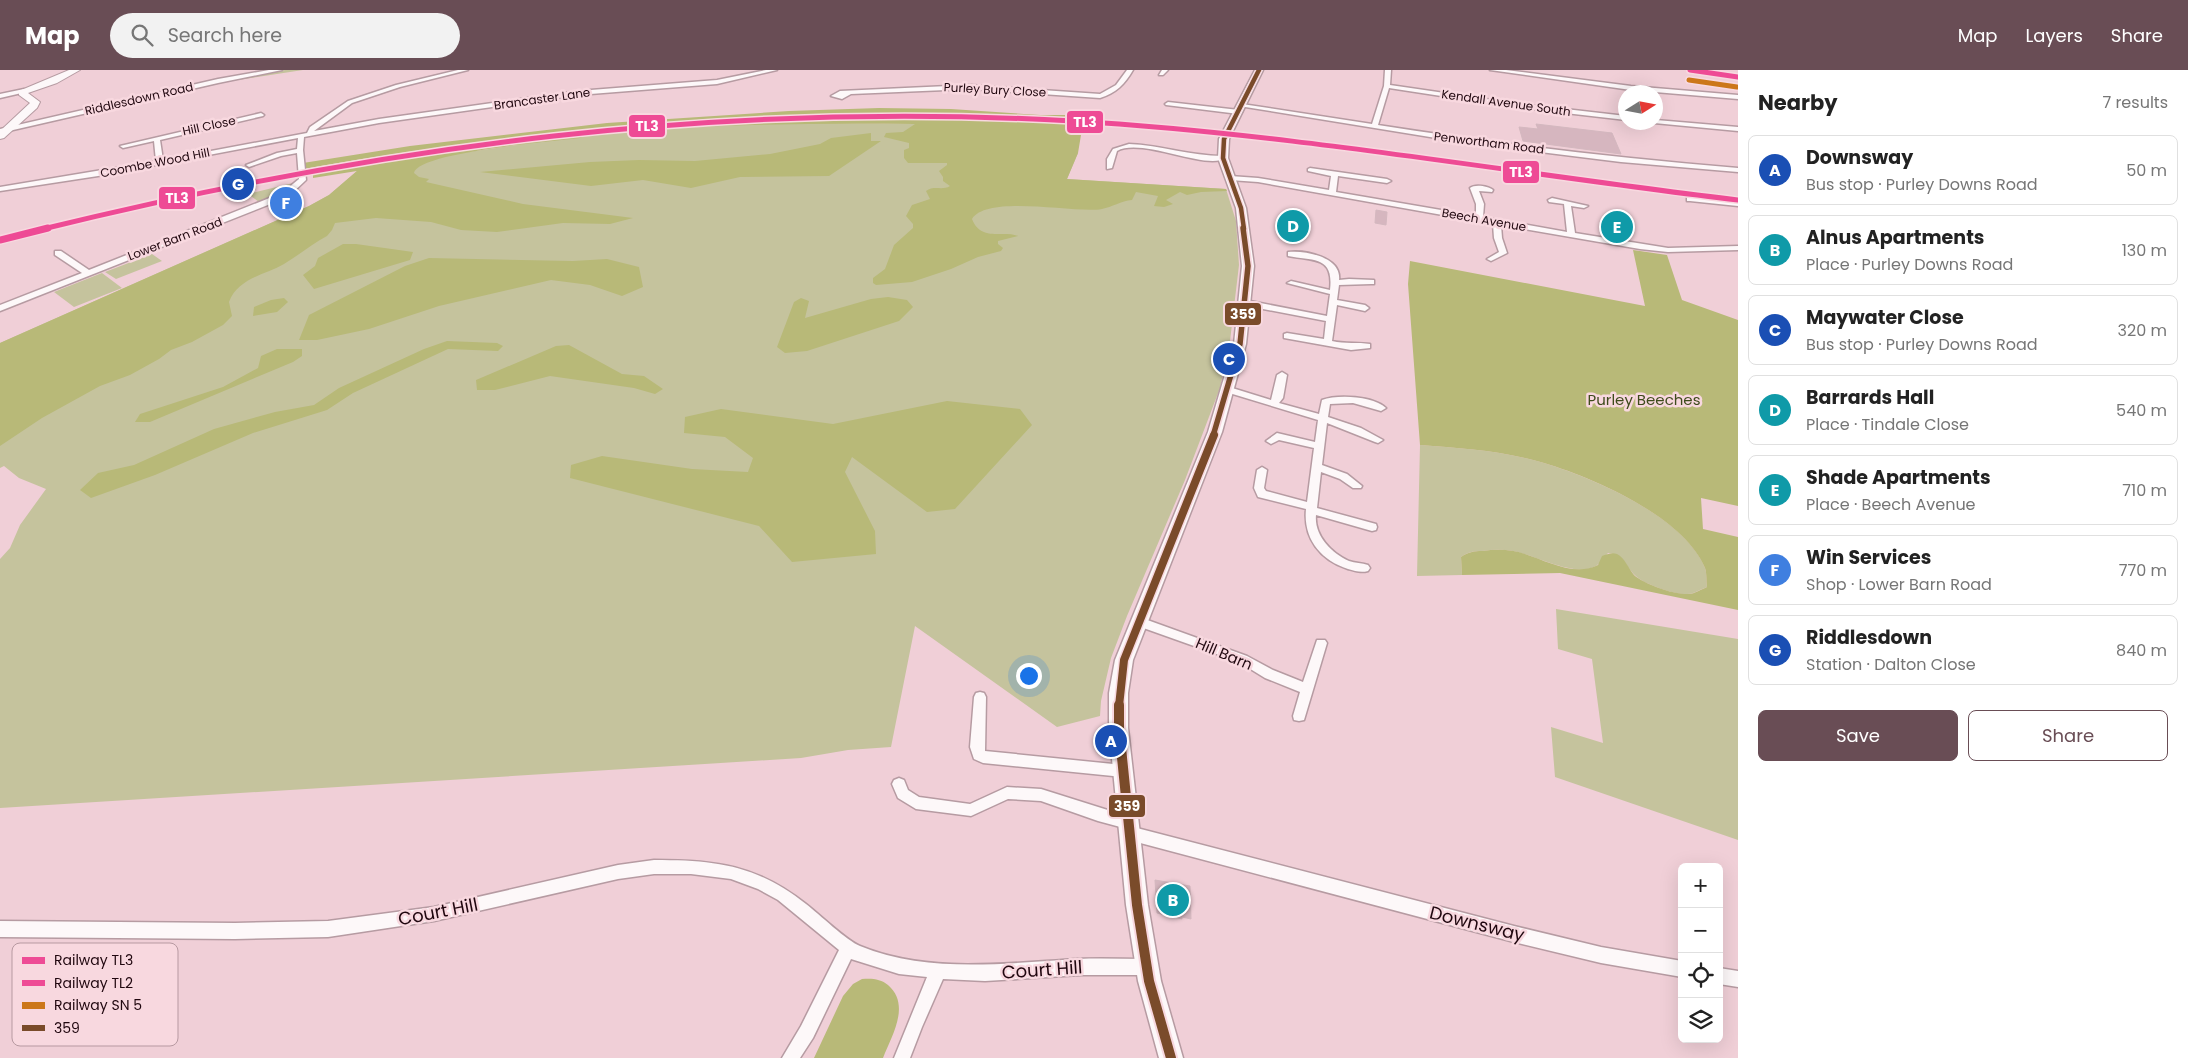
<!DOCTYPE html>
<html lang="en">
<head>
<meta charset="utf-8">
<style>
  body { margin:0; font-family:Poppins,sans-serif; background:#f2f2f2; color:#222 }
  .controls { position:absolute; right:15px; bottom:15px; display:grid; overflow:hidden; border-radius:8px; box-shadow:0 5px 20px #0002 }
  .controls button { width:45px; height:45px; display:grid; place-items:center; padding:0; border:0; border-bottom:1px solid #e0e0e0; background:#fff; color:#222; font:25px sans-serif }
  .compass { position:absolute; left:1618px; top:15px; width:45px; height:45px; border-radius:50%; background:#fff; box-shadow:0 5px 20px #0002; rotate:79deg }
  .you { position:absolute; left:1028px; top:605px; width:18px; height:18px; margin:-12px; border:4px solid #fff; border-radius:50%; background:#1a73e8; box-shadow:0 0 0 8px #1a73e833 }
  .badge { display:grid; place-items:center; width:32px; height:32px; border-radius:50%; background:#694d55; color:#fff; font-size:16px; font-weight:700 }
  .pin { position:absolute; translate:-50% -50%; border:2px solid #fff; box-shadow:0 1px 5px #0006 }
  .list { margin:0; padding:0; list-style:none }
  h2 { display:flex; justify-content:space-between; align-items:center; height:65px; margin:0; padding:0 20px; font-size:21px }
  h2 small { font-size:16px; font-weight:400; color:#767676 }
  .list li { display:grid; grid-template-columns:32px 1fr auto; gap:15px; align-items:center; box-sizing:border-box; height:70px; margin:0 10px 10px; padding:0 10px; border:1px solid #e0e0e0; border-radius:8px }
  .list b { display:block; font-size:19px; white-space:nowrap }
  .list p { margin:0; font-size:16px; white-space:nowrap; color:#767676 }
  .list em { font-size:16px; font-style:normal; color:#767676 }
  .actions { display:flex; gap:10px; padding:15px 20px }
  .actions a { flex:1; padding:11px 0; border:1px solid #694d55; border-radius:8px; text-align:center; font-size:18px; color:#694d55 }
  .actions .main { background:#694d55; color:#fff }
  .icon { flex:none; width:28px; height:28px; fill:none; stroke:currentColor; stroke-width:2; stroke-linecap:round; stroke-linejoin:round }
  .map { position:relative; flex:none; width:1738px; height:988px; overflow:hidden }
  header { display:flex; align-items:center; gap:30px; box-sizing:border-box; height:70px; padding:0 25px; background:#694d55; color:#fff }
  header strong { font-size:24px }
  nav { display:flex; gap:28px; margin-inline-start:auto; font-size:18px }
  .search { width:350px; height:45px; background:#f2f2f2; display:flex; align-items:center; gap:12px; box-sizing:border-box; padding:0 18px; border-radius:28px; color:#767676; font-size:19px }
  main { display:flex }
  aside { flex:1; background:#fff }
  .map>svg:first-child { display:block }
  .green { fill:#c5c39d }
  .forest { fill:#b8b978 }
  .building { fill:#d6b6bf; stroke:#d4b8bf }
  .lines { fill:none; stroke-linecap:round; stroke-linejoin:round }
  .street-casing { stroke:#b69ba2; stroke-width:3 }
  .secondary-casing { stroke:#b69ba2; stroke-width:3 }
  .primary-casing { stroke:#b69ba2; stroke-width:2 }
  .street { fill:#fdf8f9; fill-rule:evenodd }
  .secondary { fill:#fdf8f9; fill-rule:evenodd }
  .primary { fill:#fdf8f9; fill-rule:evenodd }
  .bus-1-far3-casing { stroke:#f8d8df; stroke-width:7 }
  .bus-1-far2-casing { stroke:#f8d8df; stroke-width:9 }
  .bus-1-far1-casing { stroke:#f8d8df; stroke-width:11 }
  .bus-1-casing { stroke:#f8d8df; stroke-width:14 }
  .bus-1-far3 { stroke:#7a4b2a; stroke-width:4.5 }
  .bus-1-far2 { stroke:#7a4b2a; stroke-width:5.5 }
  .bus-1-far1 { stroke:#7a4b2a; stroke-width:8 }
  .bus-1 { stroke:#7a4b2a; stroke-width:10 }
  .rail-1-far1-casing { stroke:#f8d8df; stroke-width:8 }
  .rail-1-casing { stroke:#f8d8df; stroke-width:10 }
  .rail-2-casing { stroke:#f8d8df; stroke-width:8 }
  .rail-3-casing { stroke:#f8d8df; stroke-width:8 }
  .rail-1-far1 { stroke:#ee4b95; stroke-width:5 }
  .rail-1 { stroke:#ee4b95; stroke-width:7 }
  .rail-2 { stroke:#ee4b95; stroke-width:5 }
  .rail-3 { stroke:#cc771a; stroke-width:5 }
  .labels { text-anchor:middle; stroke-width:5; stroke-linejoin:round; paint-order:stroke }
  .far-street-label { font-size:12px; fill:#20070f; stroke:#f8d8df }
  .park-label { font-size:15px; fill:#3e4b1c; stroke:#f8d8df }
  .street-label { font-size:15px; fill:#20070f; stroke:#f8d8df }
  .near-street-label { font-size:18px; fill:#20070f; stroke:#f8d8df }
  .key { fill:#f8d8df; stroke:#b799a1; stroke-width:1 }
  .key-label { font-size:14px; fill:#20070f }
  .line-badge { stroke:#f8d8df; stroke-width:2 }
  .badge-label { font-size:14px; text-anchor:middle; font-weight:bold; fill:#fff }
</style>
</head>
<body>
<header>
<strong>Map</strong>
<div class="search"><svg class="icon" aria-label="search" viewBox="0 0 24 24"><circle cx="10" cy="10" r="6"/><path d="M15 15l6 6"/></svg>Search here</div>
<nav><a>Map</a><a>Layers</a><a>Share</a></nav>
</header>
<main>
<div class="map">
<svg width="1738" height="988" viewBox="0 0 1738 988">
  <rect width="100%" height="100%" fill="#f0cfd7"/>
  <path class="green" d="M285,0H303L231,11L17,60L218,12Z
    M790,53L916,54L1078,83L1067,109L1226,119L1236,151L1239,195L1230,271L1220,318L1185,410L1127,546L1111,588L1101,631L1100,646L1057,657L915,556L891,677L848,680L801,688L0,738V489L10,478L20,455L46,419L19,408L4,396L0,398V273L309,136L329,125L358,100L390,93L587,65L668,57Z
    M293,113L280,123L259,132L248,124Z
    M152,184L162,191L116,209L105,202Z
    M102,203L122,218L74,237L54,222Z
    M1420,375C1460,378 1505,381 1544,393C1593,408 1685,447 1705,498C1707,504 1706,511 1707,517C1701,519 1694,524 1688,524C1675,525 1647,515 1637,507C1626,498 1624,484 1608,483C1603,489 1599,496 1591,498C1572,504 1542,489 1524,484C1511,479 1496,479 1482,481C1473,481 1468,482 1461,487L1462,505L1417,506Z
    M1556,539L1738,569V770L1555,707L1551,657L1603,673L1592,589L1558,579Z"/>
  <path class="forest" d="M879,38L951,39L1040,45H1082V49C823,32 566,53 309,98H305L303,93L410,76L607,53L789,41Z
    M873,47L1018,49L1083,53L1078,83L1067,109L1226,119L1227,121L1201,122L1187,125L1180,122L1166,130L1173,134L1164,137L1154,136L1158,126L1136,122L1132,130C1121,131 1112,137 1102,139C1076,144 988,124 972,149C981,172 1003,160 1018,166L998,171V174L1003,178L1001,181L978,187L951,199L912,212L876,215L873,213V208L885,199L894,175L913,158V154L906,146L912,135L930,129L926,121C934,115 942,121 950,116L943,111V107L939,101L947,95V93H908L904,88V80L909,78V73L884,67L886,63L903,62L915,54C805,53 697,54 587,65L580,68C557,71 417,82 414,103L419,107L429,109L426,112L523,134L633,148L610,154L563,153L497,162L461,160L431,152L376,148L335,153L332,160L327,166C312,174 299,185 284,194C265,205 238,208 229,232L232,246L223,255L192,272L171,280L159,289L130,305L100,316L42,348L0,376V273L309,136L329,125L357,101L313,108V105L307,106L309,103C441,76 576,61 711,52L718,53L728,51Z
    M871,63V71H881L829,106L740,107L691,118L643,110L591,116L480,102L590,92L639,90L695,91L770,84L820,74L831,68Z
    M343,174H356L413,182L410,190L314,219L303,205L315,196L318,188Z
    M1633,180L1667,185L1682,230L1738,250V436L1701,428L1703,459L1738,467V540L1560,503L1462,505L1461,487C1468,482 1474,481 1482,481C1497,479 1511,479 1525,484C1547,491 1575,507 1598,495L1602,486C1607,484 1612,482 1617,484C1625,488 1628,498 1634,505C1644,514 1674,525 1689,524C1694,524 1702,519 1707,517C1706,511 1707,504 1705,498C1684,447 1594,408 1544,393C1505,381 1460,378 1420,375L1408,214L1410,191L1645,236Z
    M429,188L573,191L607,189L639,197L643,217L622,226L590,215L551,210L439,236L369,259L317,270H299L309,245L405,196Z
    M888,227L907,230L913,237L899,251L807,281L785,283L777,277L794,232L801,228L809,231L805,248L871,229Z
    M284,228L288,232L277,242L253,246L254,237L271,230Z
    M447,271L497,273L503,276L498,281L448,279L353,323L327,340L253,363L155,405L91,428L80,420L98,403L134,395L214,359L275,342L314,335L339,318L424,279Z
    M569,275L622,304L644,306L663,319L655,324L634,318L550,306L495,320H477L476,310L556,276Z
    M277,279H302V286L293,292L150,352H135L140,344L223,317L258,298L261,286Z
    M947,331L1020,339L1032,355L955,439L927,442L852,387L845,402L875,461L876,484L792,492L759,456L570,408L571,395L602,386L692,399L748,402L753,388L725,367L684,363L685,347L721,339L833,354Z
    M862,909C872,908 881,909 888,915C911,935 892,965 883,988H814L843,926L853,914Z"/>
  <path class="building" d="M1536,54L1612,63L1621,84L1523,71L1519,57L1538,59Z
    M1376,140L1387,142L1386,155L1375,153Z
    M1288,148L1308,151L1306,163L1286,160Z
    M1155,810L1190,816L1191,849L1182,847V849L1157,843Z"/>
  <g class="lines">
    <defs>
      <path id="street" d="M269,0H282L218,13L0,63V59L218,9Z
        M458,0H468L400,17L352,33L314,61L379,49L578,21L717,10L766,0H777L717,14L578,25L379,53L304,67L303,80L306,110L288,127L0,241V235L82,203L55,185V181H61L89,200L282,123L299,109L297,83L281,86L249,97L246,95L277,83L297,79L298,68L98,106L0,121V117L156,91L154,71L123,78L120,76L261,43L264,45L263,46L160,70L163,90L307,63L310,57L348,31L396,15Z
        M1127,0H1133C1125,14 1116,23 1100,28L970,19L851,24L842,29L831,26L840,21L970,15L1100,24L1116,15Z
        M1162,0H1168L1163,5H1159Z
        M1385,0H1391L1390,15L1513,33L1626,46V50L1513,37L1389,18L1378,55C1498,74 1617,88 1738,98V102L1621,92L1467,73L1239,36L1242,34L1372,54L1384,16Z
        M1490,0H1506L1631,16L1738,25V29L1631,20Z
        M24,19L26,20V22L0,28V24Z
        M1168,32L1239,40L1242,42L1239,44L1166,35L1165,34Z
        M1656,50L1738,57V61L1654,53Z
        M1129,74C1160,75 1191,86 1223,86L1226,88C1206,101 1142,67 1117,81L1112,98L1107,99V89L1113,79Z
        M1310,98L1387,109L1391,111L1387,113L1338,106L1336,122L1476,146V134L1470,118C1475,114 1488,116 1493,120L1492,122L1479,121L1484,134L1483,147L1567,162L1564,134L1549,132L1548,130L1552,128L1588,136L1584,138L1571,136L1575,163L1668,178L1738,176V180L1668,182L1640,179L1501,155L1502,168L1507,183L1491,191L1487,189L1499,182L1494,168L1493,154L1258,112L1230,110L1227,108L1230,106L1258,108L1329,120L1331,106L1308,101V99Z
        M1687,127L1738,132V136L1690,131H1687Z
        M1288,182C1305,180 1342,187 1339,210L1349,209L1374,210V214H1371L1339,215L1337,230L1365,235L1369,238L1365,241L1337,235L1332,271C1345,274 1358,272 1370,274V278L1351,280L1284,268V264L1287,263L1324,269L1326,251L1242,235V231L1245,230L1327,246L1330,224L1287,213L1291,211L1330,220C1334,186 1314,191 1288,186Z
        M1282,302L1287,305L1283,328L1279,333L1319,344L1322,330C1338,324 1373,326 1386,338L1381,341L1353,333L1330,334L1328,347L1361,358L1383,370L1378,373L1375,372L1327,353L1322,395L1347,404L1362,416L1361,418H1353L1340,409L1321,402L1317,438L1376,454L1377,457L1376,460L1372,461L1316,445C1314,465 1331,483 1349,491C1355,493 1362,493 1368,495L1370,498L1368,501C1361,503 1355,501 1348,499C1320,490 1303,468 1306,439L1258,427L1254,418L1257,400L1262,397L1267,400L1264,418L1266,421L1307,432L1314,378L1279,370L1271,374L1266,371L1277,363L1315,372L1318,350L1226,322L1224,320L1229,317L1271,330L1277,305Z
        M1139,547L1247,586L1273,600L1303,612L1317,570H1325L1327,573L1304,650L1299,651L1294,650L1293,646L1300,622L1265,608L1239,592L1135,555L1133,552L1135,549Z
        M980,622L984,623L986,627L985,681L1123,695L1128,697L1130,701L1128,705L1123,707L983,693L974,689L970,677L974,627L976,623Z
        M899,708L904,710L908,720L919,727L970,734L1007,717L1041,719L1133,748L1135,753L1133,757L1514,856L1601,877L1682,891V907L1601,893L1514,872L1129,770L1124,768L1122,763L1124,758L1098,751L1041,731L1008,729L971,746L916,739L898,728L892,714L894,710Z
        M654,790C716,790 757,795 806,834C819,844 847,871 860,876C928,904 1006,893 1078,889C1100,888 1123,889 1146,889L1152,891L1154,897L1152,903L1146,905H1081L985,911L943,909L922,957L910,988H894L927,907L899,904L851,889L813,968L800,988H782L801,956L839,880L778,830L758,819L731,809L691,804H654L618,809L434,851L328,867L235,869L0,867V851L235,853L328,851L434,837L618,795Z
        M1719,898L1738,901V917L1719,914Z"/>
      <path id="secondary" d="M1255,0H1263L1229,69L1228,88L1246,138L1254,196L1246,274L1222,362L1133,590L1128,623V658L1148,835L1161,911L1183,988H1159L1138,911L1126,835L1109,658V623L1115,590L1208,362L1234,274L1242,196L1236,138L1218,88L1219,69Z"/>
      <path id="primary" d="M69,0H80L57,13L28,23L40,32L37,38L4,68L0,69V61L30,33L19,25V21Z"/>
    </defs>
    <use href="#street" class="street-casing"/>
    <use href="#secondary" class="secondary-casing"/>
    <use href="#primary" class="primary-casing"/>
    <use href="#street" class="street"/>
    <use href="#secondary" class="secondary"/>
    <use href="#primary" class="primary"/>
    <defs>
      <path id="bus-1-far3" d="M1244,159L1241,138L1223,88L1224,69L1259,0"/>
      <path id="bus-1-far2" d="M1213,366L1240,274L1248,196L1243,158"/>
      <path id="bus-1-far1" d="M1119,636L1124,590L1214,365"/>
      <path id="bus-1" d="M1119,635V658L1137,835L1149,911L1171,988"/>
    </defs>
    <use href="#bus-1-far3" class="bus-1-far3-casing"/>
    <use href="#bus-1-far2" class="bus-1-far2-casing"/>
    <use href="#bus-1-far1" class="bus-1-far1-casing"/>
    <use href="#bus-1" class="bus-1-casing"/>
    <use href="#bus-1-far3" class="bus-1-far3"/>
    <use href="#bus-1-far2" class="bus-1-far2"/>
    <use href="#bus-1-far1" class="bus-1-far1"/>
    <use href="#bus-1" class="bus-1"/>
    <defs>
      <path id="rail-1-far1" d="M43,159C384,75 721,31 1073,51C1296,64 1516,104 1738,130"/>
      <path id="rail-1" d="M0,170L48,158"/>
      <path id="rail-2" d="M1690,0L1738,7"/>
      <path id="rail-3" d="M1689,10L1737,17"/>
    </defs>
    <use href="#rail-1-far1" class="rail-1-far1-casing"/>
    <use href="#rail-1" class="rail-1-casing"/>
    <use href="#rail-2" class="rail-2-casing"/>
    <use href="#rail-3" class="rail-3-casing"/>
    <use href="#rail-1-far1" class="rail-1-far1"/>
    <use href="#rail-1" class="rail-1"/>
    <use href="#rail-2" class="rail-2"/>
    <use href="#rail-3" class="rail-3"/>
  </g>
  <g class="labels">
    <g class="far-street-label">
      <text transform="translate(995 20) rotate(3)" y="4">Purley Bury Close</text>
      <text transform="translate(139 29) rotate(-13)" y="4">Riddlesdown Road</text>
      <text transform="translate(542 29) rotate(-8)" y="4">Brancaster Lane</text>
      <text transform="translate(1506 33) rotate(8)" y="4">Kendall Avenue South</text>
      <text transform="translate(209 56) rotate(-12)" y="4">Hill Close</text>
      <text transform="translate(1489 73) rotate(7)" y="4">Penwortham Road</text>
      <text transform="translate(155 93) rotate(-11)" y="4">Coombe Wood Hill</text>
      <text transform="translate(1484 150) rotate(10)" y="4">Beech Avenue</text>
      <text transform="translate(175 169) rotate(-21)" y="4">Lower Barn Road</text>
    </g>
    <g class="park-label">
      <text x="1644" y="335">Purley Beeches</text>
    </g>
    <g class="street-label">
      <text transform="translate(1224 584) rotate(23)" y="5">Hill Barn</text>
    </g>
    <g class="near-street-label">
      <text transform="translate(438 842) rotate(-11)" y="6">Court Hill</text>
      <text transform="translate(1477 854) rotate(14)" y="6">Downsway</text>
      <text transform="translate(1042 900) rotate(-4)" y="6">Court Hill</text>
    </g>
  </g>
  <rect x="12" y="873" width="166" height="103" rx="8" class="key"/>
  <rect x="22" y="887" width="23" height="7" fill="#ee4b95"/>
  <rect x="22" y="910" width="23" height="6" fill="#ee4b95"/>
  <rect x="22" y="932" width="23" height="7" fill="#cc771a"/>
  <rect x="22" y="955" width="23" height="6" fill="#7a4b2a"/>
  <g class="key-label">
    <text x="54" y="895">Railway TL3</text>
    <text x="54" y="918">Railway TL2</text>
    <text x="54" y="940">Railway SN 5</text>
    <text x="54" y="963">359</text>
  </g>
  <g class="line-badge">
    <rect x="1066" y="40" width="38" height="24" rx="5" fill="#ee4b95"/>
    <rect x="628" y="44" width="38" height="24" rx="5" fill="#ee4b95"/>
    <rect x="1502" y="90" width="38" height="24" rx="5" fill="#ee4b95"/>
    <rect x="158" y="116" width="38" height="24" rx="5" fill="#ee4b95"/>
    <rect x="1224" y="232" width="38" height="24" rx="5" fill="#7a4b2a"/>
    <rect x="1108" y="724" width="38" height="24" rx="5" fill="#7a4b2a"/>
  </g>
  <g class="badge-label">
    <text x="1085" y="57">TL3</text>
    <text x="647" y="61">TL3</text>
    <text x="1521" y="107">TL3</text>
    <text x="177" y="133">TL3</text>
    <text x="1243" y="249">359</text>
    <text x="1127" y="741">359</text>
  </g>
</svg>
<div class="controls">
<button>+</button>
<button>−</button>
<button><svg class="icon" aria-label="locate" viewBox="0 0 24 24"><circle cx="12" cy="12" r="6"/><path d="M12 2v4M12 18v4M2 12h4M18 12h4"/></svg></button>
<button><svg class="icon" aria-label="layers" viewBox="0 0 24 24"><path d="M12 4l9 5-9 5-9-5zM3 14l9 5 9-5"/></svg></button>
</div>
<svg class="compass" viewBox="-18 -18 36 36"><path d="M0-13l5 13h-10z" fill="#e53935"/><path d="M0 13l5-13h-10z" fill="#767676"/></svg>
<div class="you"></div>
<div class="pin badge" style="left:1111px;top:671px;background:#1a4fb4">A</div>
<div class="pin badge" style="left:1173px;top:830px;background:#0f9aa8">B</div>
<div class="pin badge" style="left:1229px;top:289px;background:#1a4fb4">C</div>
<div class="pin badge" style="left:1293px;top:156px;background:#0f9aa8">D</div>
<div class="pin badge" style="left:1617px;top:157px;background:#0f9aa8">E</div>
<div class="pin badge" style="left:286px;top:133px;background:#3f7fe0">F</div>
<div class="pin badge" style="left:238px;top:114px;background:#1a4fb4">G</div>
</div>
<aside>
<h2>Nearby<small>7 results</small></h2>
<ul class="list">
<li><span class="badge" style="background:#1a4fb4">A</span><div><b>Downsway</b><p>Bus stop · Purley Downs Road</p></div><em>50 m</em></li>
<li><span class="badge" style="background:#0f9aa8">B</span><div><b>Alnus Apartments</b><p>Place · Purley Downs Road</p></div><em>130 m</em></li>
<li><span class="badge" style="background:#1a4fb4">C</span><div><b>Maywater Close</b><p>Bus stop · Purley Downs Road</p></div><em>320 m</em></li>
<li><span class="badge" style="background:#0f9aa8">D</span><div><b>Barrards Hall</b><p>Place · Tindale Close</p></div><em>540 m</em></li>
<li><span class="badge" style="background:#0f9aa8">E</span><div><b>Shade Apartments</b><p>Place · Beech Avenue</p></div><em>710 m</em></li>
<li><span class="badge" style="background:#3f7fe0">F</span><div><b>Win Services</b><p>Shop · Lower Barn Road</p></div><em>770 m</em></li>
<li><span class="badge" style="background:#1a4fb4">G</span><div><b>Riddlesdown</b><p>Station · Dalton Close</p></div><em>840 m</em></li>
</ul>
<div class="actions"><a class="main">Save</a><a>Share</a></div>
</aside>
</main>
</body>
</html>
